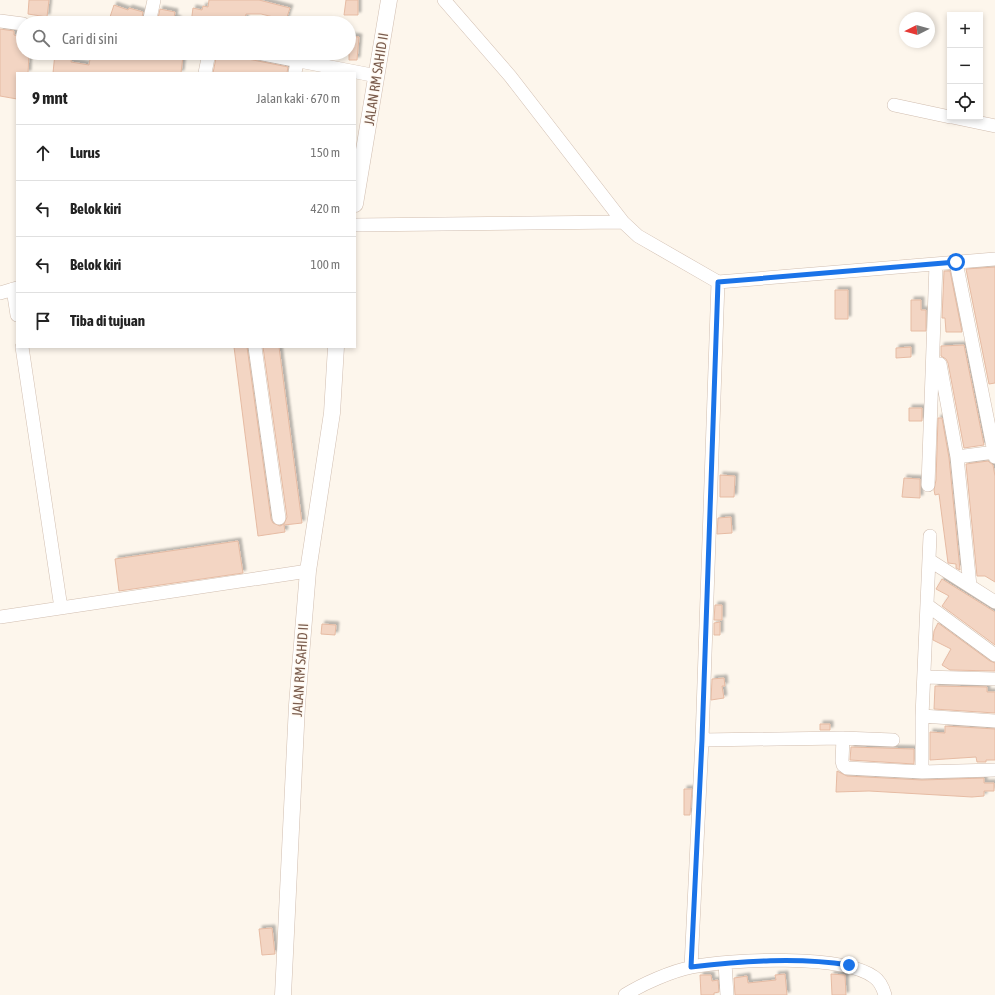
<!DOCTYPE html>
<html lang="id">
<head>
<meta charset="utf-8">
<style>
  body { margin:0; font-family:"Asap Condensed",sans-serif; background:#f2f2f2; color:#222 }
  .controls { position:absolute; right:12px; top:12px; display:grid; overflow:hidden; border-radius:0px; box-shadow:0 2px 6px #0003 }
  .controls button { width:36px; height:36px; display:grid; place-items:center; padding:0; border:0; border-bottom:1px solid #e0e0e0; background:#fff; color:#222; font:20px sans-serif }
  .compass { position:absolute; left:899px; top:12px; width:36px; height:36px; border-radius:50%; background:#fff; box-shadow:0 2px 6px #0003; rotate:264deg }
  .stop { position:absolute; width:12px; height:12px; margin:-9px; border:3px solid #1a73e8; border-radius:50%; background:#fff }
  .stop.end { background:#1a73e8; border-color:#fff; box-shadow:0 1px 4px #0008 }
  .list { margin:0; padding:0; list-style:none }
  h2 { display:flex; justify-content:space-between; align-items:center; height:52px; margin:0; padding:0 16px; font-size:17px }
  h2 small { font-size:13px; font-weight:400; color:#767676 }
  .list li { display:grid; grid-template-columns:26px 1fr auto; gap:12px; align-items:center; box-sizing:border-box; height:56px; padding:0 16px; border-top:1px solid #e0e0e0 }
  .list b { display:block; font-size:15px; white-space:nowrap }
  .list em { font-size:13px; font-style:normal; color:#767676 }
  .icon { flex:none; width:22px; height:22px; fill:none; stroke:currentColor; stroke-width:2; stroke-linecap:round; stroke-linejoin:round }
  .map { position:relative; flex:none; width:995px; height:995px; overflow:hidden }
  .search { position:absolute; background:#fff; box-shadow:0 2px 6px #0003; left:16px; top:16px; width:340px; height:44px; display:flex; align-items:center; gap:10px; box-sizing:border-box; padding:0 14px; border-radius:22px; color:#767676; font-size:15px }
  .panel { position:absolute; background:#fff; box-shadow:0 2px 6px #0003; left:16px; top:72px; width:340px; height:276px; border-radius:0px }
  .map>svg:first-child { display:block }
  .building { fill:#f3d5c3; stroke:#e6bba3; filter:url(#shadow) }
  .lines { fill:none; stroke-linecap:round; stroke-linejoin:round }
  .minor-casing { stroke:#d1beb0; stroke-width:14 }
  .tertiary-casing { stroke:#d1beb0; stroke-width:17 }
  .minor { stroke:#fff; stroke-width:13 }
  .tertiary { stroke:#fff; stroke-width:16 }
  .route { stroke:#1a73e8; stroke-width:5 }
  .labels { text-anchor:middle; stroke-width:3; stroke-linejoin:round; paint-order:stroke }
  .street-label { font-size:14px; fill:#7a5c4d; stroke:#fffaf3 }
</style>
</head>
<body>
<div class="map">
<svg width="995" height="995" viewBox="0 0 995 995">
  <defs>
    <filter id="shadow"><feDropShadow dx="3" dy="-3" stdDeviation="1" flood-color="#0004"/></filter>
  </defs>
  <rect width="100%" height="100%" fill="#fdf6ec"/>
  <path class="building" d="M29,0H49L47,17L28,14Z
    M209,0H259L290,8L286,20L261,14H246L244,23H228L204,19L203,23H191L193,8L202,10L203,6L208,7Z
    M346,0H358V15H344Z
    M114,5L128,10L129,8L143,12L141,23H108Z
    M160,9L175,12L174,18L178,19V23H157Z
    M0,29L14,31V35L23,37V53H29L28,73H17V99L0,96Z
    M349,36L359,37L357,60H349Z
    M55,53H72L71,62L89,65L91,53H163L183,56L181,73H53Z
    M217,53L249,55L248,59L288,67L287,73H213Z
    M995,267V383L989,384L966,269Z
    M944,271H950L962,332H946L945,318H942Z
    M835,290H848V319H835Z
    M911,300H921V310H926V331H911Z
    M964,345L984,445L964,448L948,363L946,359L941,356V346Z
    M234,347H247L271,519L273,523L280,526L284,524L287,517L263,347H279L302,523L284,525L285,532L258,536Z
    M911,347V357L896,358V348Z
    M909,408H922V421H909Z
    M938,418H942L949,458L960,570L956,568V564L948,563L939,494L935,495L934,490L936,480Z
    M988,461L993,465L995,476V582L985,576H977L966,464Z
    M720,475L735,476L734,497H720Z
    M904,478L920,479V498L902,497Z
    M731,517L732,533L717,534L718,518Z
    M238,541L243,573L119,591L115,559Z
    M942,579L995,612V645L942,606L949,596L936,589Z
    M715,605H722V620H714Z
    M720,622V635H714V623Z
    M938,623L990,661L995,663V671L950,670L942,665L951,649L933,640L934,631Z
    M322,624L336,625L335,635L321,634Z
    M724,678L725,686H722L724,698L711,700L712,679Z
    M935,686L987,687V692H995V713L934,709Z
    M820,724H830V730H820Z
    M945,726L995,729V760H986V762H977L976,757L930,760V732L945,733Z
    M851,747L914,749V764L850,760Z
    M837,771L847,776L922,780L984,778V783H994V791H984V796L972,797L869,791L836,792Z
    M684,789H692L690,815H684Z
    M272,928L275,954L262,955L259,929Z
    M785,974L787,995H735L734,978L747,976L748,983L776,980L775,975Z
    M831,974L845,975L846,995H832Z
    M700,975H711L712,981L718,980L719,992L714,993V995H701Z"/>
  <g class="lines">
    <defs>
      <path id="minor" d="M444,0L510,76L623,222L638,236L718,282L995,259
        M0,21L23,24
        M149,23L154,0
        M258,53L377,76
        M205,73L209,53
        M295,73L297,61
        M894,105L950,117
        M952,117L995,126
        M355,225L623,222
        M956,262L995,457
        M13,289L17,315
        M0,293L17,288
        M22,347L61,608
        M255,347L279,518
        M940,364L957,457L970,586
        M957,457L995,452
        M928,485L936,264
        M929,560L995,602
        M927,605L995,655
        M0,617L308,571
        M925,677L995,679
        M922,716L995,721
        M843,738L842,761L843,765L847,768L922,772L995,770
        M702,740L843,738L893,740
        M922,772V716L930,536
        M725,963L727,995
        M691,967L702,740L718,282
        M625,995C642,984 672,971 692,967C730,959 843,954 874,977C880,981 883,988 885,995"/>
      <path id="tertiary" d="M355,204L389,0
        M283,995L297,705L308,571L332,413L336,347"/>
    </defs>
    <use href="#minor" class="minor-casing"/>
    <use href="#tertiary" class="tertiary-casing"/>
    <use href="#minor" class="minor"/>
    <use href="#tertiary" class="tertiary"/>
  </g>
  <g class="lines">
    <path class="route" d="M849,965C797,957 744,961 691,967L702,740L718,282L956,262"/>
  </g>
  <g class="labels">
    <g class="street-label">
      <text transform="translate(376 79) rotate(-81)" y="5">JALAN RM SAHID II</text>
      <text transform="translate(300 670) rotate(-86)" y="5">JALAN RM SAHID II</text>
    </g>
  </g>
</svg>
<div class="controls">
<button>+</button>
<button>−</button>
<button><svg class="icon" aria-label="locate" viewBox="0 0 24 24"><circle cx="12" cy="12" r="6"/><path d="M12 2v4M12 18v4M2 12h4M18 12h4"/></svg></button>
</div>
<svg class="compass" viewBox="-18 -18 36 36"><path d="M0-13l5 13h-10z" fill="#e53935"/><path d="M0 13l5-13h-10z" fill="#767676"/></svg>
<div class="stop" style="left:956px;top:262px"></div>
<div class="stop end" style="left:849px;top:965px"></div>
<div class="search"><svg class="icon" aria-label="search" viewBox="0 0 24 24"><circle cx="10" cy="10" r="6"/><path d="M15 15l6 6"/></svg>Cari di sini</div>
<section class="panel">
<h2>9 mnt<small>Jalan kaki · 670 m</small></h2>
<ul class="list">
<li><svg class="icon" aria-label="ahead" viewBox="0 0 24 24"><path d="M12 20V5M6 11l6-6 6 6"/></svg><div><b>Lurus</b></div><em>150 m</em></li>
<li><svg class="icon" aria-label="left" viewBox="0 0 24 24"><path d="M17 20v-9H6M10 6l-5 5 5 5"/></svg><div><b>Belok kiri</b></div><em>420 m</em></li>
<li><svg class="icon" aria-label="left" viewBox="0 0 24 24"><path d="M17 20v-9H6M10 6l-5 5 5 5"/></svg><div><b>Belok kiri</b></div><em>100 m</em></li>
<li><svg class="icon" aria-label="arrive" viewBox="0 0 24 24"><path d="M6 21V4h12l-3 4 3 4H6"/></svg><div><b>Tiba di tujuan</b></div></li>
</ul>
</section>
</div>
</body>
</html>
